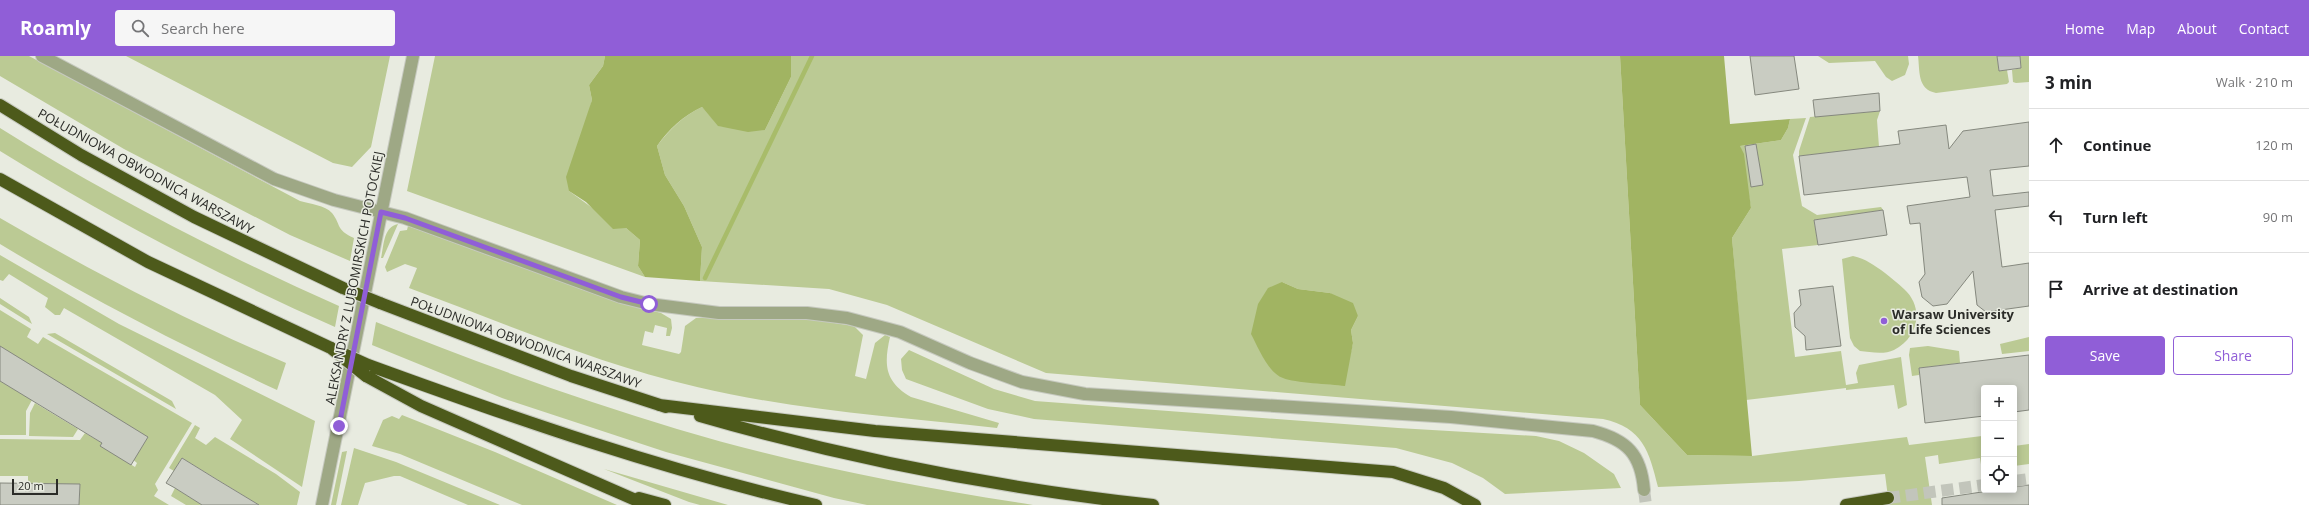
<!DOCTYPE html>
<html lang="en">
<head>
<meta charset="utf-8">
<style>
  body { margin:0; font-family:"Open Sans",sans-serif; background:#f6f6f6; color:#202124 }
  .controls { position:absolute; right:12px; bottom:12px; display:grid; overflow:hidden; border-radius:4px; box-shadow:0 2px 10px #0003 }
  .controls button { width:36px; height:36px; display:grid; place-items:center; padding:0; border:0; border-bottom:1px solid #e0e0e0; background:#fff; color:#202124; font:20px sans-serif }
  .scale { position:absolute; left:12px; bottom:10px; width:46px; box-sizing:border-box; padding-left:4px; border:2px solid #2b2c28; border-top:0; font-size:11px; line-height:14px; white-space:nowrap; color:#2b2c28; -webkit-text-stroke:3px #e8ebe0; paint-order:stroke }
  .stop { position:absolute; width:12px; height:12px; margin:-9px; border:3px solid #905ed7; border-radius:50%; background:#fff }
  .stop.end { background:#905ed7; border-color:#fff; box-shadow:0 1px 4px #0008 }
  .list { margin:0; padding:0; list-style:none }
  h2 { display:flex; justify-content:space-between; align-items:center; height:52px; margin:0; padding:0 16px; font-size:17px }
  h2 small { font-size:13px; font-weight:400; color:#757577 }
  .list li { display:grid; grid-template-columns:26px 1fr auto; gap:12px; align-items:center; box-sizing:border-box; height:72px; padding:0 16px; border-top:1px solid #e0e0e0 }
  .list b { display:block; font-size:15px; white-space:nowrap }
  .list em { font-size:13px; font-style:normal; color:#757577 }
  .actions { display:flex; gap:8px; padding:12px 16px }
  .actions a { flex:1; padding:9px 0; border:1px solid #905ed7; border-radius:4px; text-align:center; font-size:14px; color:#905ed7 }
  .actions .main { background:#905ed7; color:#fff }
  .icon { flex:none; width:22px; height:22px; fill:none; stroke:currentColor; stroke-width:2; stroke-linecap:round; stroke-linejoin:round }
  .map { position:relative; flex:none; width:2029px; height:449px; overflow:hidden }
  header { display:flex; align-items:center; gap:24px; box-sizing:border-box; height:56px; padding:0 20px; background:#905ed7; color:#fff }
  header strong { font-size:19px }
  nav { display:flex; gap:22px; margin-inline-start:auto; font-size:14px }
  .search { width:280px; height:36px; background:#f6f6f6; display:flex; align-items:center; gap:10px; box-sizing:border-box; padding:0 14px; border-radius:4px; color:#757577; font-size:15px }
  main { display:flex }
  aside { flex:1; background:#fff }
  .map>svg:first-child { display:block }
  .green { fill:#bbca94; fill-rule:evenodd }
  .forest { fill:#a1b462 }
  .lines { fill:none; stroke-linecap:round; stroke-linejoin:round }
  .stream { stroke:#a8bc6a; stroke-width:4.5 }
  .building { fill:#c9ccc2; stroke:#85887e }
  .minor-tunnel { stroke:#c2c5bb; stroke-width:12; stroke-dasharray:12 6; stroke-linecap:butt }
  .highway-tunnel { stroke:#c2c5bb; stroke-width:12; stroke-dasharray:12 6; stroke-linecap:butt }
  .minor-casing { stroke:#c6c9bf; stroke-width:14 }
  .highway-casing { stroke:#c6c9bf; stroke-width:14 }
  .minor { stroke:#9ea885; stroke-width:12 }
  .highway { stroke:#4d5a1b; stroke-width:12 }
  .highway-bridge-casing { stroke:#c6c9bf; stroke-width:14; stroke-linecap:butt }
  .highway-bridge { stroke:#4d5a1b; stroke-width:12 }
  .route { stroke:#905ed7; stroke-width:5 }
  .poi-dot { fill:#905ed7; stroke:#e8ebe0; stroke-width:1.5 }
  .labels { text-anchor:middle; stroke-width:3; stroke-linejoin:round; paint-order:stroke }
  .street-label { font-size:13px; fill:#2b2c28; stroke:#e8ebe0 }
  .poi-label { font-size:13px; font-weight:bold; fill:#2b2c28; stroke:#e8ebe0; text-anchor:start }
</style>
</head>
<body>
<header>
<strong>Roamly</strong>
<div class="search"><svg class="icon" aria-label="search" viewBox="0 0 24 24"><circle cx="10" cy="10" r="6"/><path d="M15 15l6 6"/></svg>Search here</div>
<nav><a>Home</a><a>Map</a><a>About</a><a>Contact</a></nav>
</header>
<main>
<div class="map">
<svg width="2029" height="449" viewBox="0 0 2029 449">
  <rect width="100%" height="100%" fill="#e8ebe0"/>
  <path class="green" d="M0,0H29L300,145C310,148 325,149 332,157C342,170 335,173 354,182L350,205L290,179L124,93L0,20Z
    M126,0H390L371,91L352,111L333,107Z
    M435,0H605L603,10L589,29L592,44L569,135L598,156L626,172L640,184L638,210L645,221L407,135Z
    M791,0H1620L1640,349L1687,399L1752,400L1907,381L1909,389L1982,380L1984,382V414L1982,415L1980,402L1939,408L1938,399L1925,401L1932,449H1889L1885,418L1799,425L1658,431C1649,395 1643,372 1603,363L1046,317L887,249L829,233L700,225L702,191L684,150L665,119L657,90C670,73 683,60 702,51L719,70L765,74L791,21ZM1282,226L1298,233L1330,237L1358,260L1351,274L1353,287L1349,304Z
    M1818,0H1908L1909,8L1905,19L1892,25L1886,21L1875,5L1829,7Z
    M1918,0H1997L1999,15L2007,14L2009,26L2007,28L1936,37C1917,33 1920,15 1918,0Z
    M2020,0H2029V26L2016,27L2013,26L2012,14L2021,12Z
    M1880,55L1877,64L1879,91L1799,100V95L1810,61Z
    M1806,62L1793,99L1802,150L1817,159L1881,151L1883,154L1814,164L1818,189L1782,193L1795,301L1841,295L1846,329L1858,327L1856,317L1859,309L1901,301L1907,349L1898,353L1894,329L1846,334V332L1746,344L1732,182L1751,152L1740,90L1781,84L1788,72L1790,63Z
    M0,72C109,140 222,198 339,250L335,271C218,219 108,162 0,95Z
    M0,162C93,216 187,265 286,307L277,334C183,290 89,242 0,188Z
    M398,168L383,202H381C384,190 383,171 398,168Z
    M408,170L606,242L661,257L671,263L672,272L670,280H666L667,272L655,269L653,277L645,275L642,289L679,298L681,296L685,270L696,262H791L822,265L854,270L863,279L855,320L866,323L875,287L885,279L890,281C884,308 884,325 911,341L999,367L997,372C897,361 795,354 697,331C598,308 504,267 409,232L417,212L405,208L387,216L385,211L400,175L407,174Z
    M0,199L119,268L315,365L302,431L230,383L242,364L215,339L64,252L60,259H55L45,251L48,242L9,218L3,225L0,224Z
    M1853,200C1866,203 1874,209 1885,217C1891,222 1898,227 1904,233C1925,252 1918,282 1894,294C1884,299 1870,296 1860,295L1854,290L1850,282L1842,203Z
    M0,242L29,261L32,268L0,248Z
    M0,254L31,273L27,281L38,288L43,281L192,367L155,428L158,434L154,440L169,449H79L80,429L28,428V420H0V383L80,384L85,377L102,387L101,390L135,411L137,407L0,290Z
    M376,266C475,306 575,342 677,373C794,408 913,430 1033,449H867L834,442L666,396L502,342L372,289Z
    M55,277L172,345L176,353L47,278Z
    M2029,281V295L2002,298L2000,288Z
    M1928,290L1959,295L1960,307L1919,312V319L1912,320L1909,299L1910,292Z
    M909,294L994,333L1035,345L1398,372L1536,380L1559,385L1584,397L1614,418L1621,432L1505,438L1483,422L1452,407L1396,392L1034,363L988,353L906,323L902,314L901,303Z
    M0,325L32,344L26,355V379H0Z
    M35,347L78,373L73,381L29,380L30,357Z
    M402,359L495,396L617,449H522L400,398L372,390L383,364L392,360L399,363Z
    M195,369L200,372L195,382L206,389L215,381L276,418L300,436L297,449H259L182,402L174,415L169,412Z
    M2029,388V408L2014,410V390Z
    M354,392L396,406L500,449H468L400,420H394L365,427L358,449H341Z
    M347,395L336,449H331L342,396Z
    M604,413L728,449H700L689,446Z
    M175,432L202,449H186L171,440Z"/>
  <path class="forest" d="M605,0H791V21L765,74L748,76L718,70L702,51C683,60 669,73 657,90L665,119L684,150L702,191L700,225L645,221L638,210L640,184L626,172L613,173L586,146L569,135L566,121L592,44L589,29L603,10Z
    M1620,0H1724L1730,68L1790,63L1788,72L1781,84L1740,90L1744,98L1751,152L1732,182L1752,400L1687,399L1640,349Z
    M1282,226L1298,233L1330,237L1353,247L1358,260L1351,274L1353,287L1345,330C1330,328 1295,327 1283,322C1268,317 1258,291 1251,278L1258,248L1268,232Z"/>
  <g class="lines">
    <path class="stream" d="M705,222L812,0"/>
  </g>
  <path class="building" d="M1750,0H1794L1799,33L1755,39Z
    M1997,0H2020L2021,12L1999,15Z
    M1879,37L1880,55L1815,61L1813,44Z
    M2029,66V110L1990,114L1993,140L2029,136V150L1995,154L2002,211L2029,207V250L1986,256L1977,249L1973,215L1947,248L1933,250L1922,241L1919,226L1925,218L1920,167L1910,168L1907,150L1970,141L1967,121L1804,139L1799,100L1900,88L1898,75L1946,69L1949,93L1963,75Z
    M1756,88L1763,129L1751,131L1745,90Z
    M1883,154L1887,179L1818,189L1814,164Z
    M1833,230L1841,290L1806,294L1805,280L1795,271L1794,257L1801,249L1799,234Z
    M0,290L148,381L131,409L100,390L102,387L0,325Z
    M2029,299V354L2014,356V332H1984V360L1925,367L1919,312Z
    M182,402L216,423L259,449H202L175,432L166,427Z
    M0,427L80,428L79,449H0Z
    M2029,429V449H1942V442L1995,434H2014V431Z"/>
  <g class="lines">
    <path class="minor-tunnel" d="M1644,434L1646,449"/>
    <path class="highway-tunnel" d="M2014,425L2029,423
      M1888,442L1984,429"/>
    <defs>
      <path id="minor" d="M42,0L274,123L334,144L405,162L621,241L649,248L719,257H807L847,262L900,276L970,307L1022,326L1085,338L1451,361L1593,375C1627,384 1641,398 1644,434
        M322,449L413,0"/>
      <path id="highway" d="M0,49L81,99L194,161L343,232
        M0,123L148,206L331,292
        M380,247L571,320L666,351
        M368,309C516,363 663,414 816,449
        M366,320L421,350L647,449
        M659,349L875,375L1393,416L1444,432L1475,449
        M700,360C849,403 999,432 1153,449
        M639,442L665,449
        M1846,449L1888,442"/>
    </defs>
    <use href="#minor" class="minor-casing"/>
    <use href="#highway" class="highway-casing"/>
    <use href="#minor" class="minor"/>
    <use href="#highway" class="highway"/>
    <defs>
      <path id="highway-bridge" d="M343,232L380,247
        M331,292L366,320
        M346,299L368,309"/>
    </defs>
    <use href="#highway-bridge" class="highway-bridge-casing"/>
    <use href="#highway-bridge" class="highway-bridge"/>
  </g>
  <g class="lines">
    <path class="route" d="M339,370L381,156L405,162L621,241L649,248"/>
  </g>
  <circle class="poi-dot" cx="1884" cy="265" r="4"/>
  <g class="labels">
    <g class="street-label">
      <text transform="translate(146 115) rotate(29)" y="5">POŁUDNIOWA OBWODNICA WARSZAWY</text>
      <text transform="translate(354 222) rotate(-79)" y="5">ALEKSANDRY Z LUBOMIRSKICH POTOCKIEJ</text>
      <text transform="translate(526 286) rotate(20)" y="5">POŁUDNIOWA OBWODNICA WARSZAWY</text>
    </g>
    <g class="poi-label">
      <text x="1892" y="263">Warsaw University<tspan x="1892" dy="15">of Life Sciences</tspan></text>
    </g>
  </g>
</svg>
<div class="controls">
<button>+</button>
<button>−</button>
<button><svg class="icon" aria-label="locate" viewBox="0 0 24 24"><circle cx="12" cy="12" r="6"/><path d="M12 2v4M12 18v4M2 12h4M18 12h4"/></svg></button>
</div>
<div class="scale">20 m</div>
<div class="stop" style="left:649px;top:248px"></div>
<div class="stop end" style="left:339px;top:370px"></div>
</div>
<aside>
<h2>3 min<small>Walk · 210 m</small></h2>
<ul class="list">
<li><svg class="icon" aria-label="ahead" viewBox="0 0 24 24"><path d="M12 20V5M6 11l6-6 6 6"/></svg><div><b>Continue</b></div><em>120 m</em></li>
<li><svg class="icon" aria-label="left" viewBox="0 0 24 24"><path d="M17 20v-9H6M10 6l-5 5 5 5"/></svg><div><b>Turn left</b></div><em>90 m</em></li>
<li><svg class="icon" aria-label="arrive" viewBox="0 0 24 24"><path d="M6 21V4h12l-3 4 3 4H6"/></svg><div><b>Arrive at destination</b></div></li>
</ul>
<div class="actions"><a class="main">Save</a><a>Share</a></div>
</aside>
</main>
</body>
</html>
